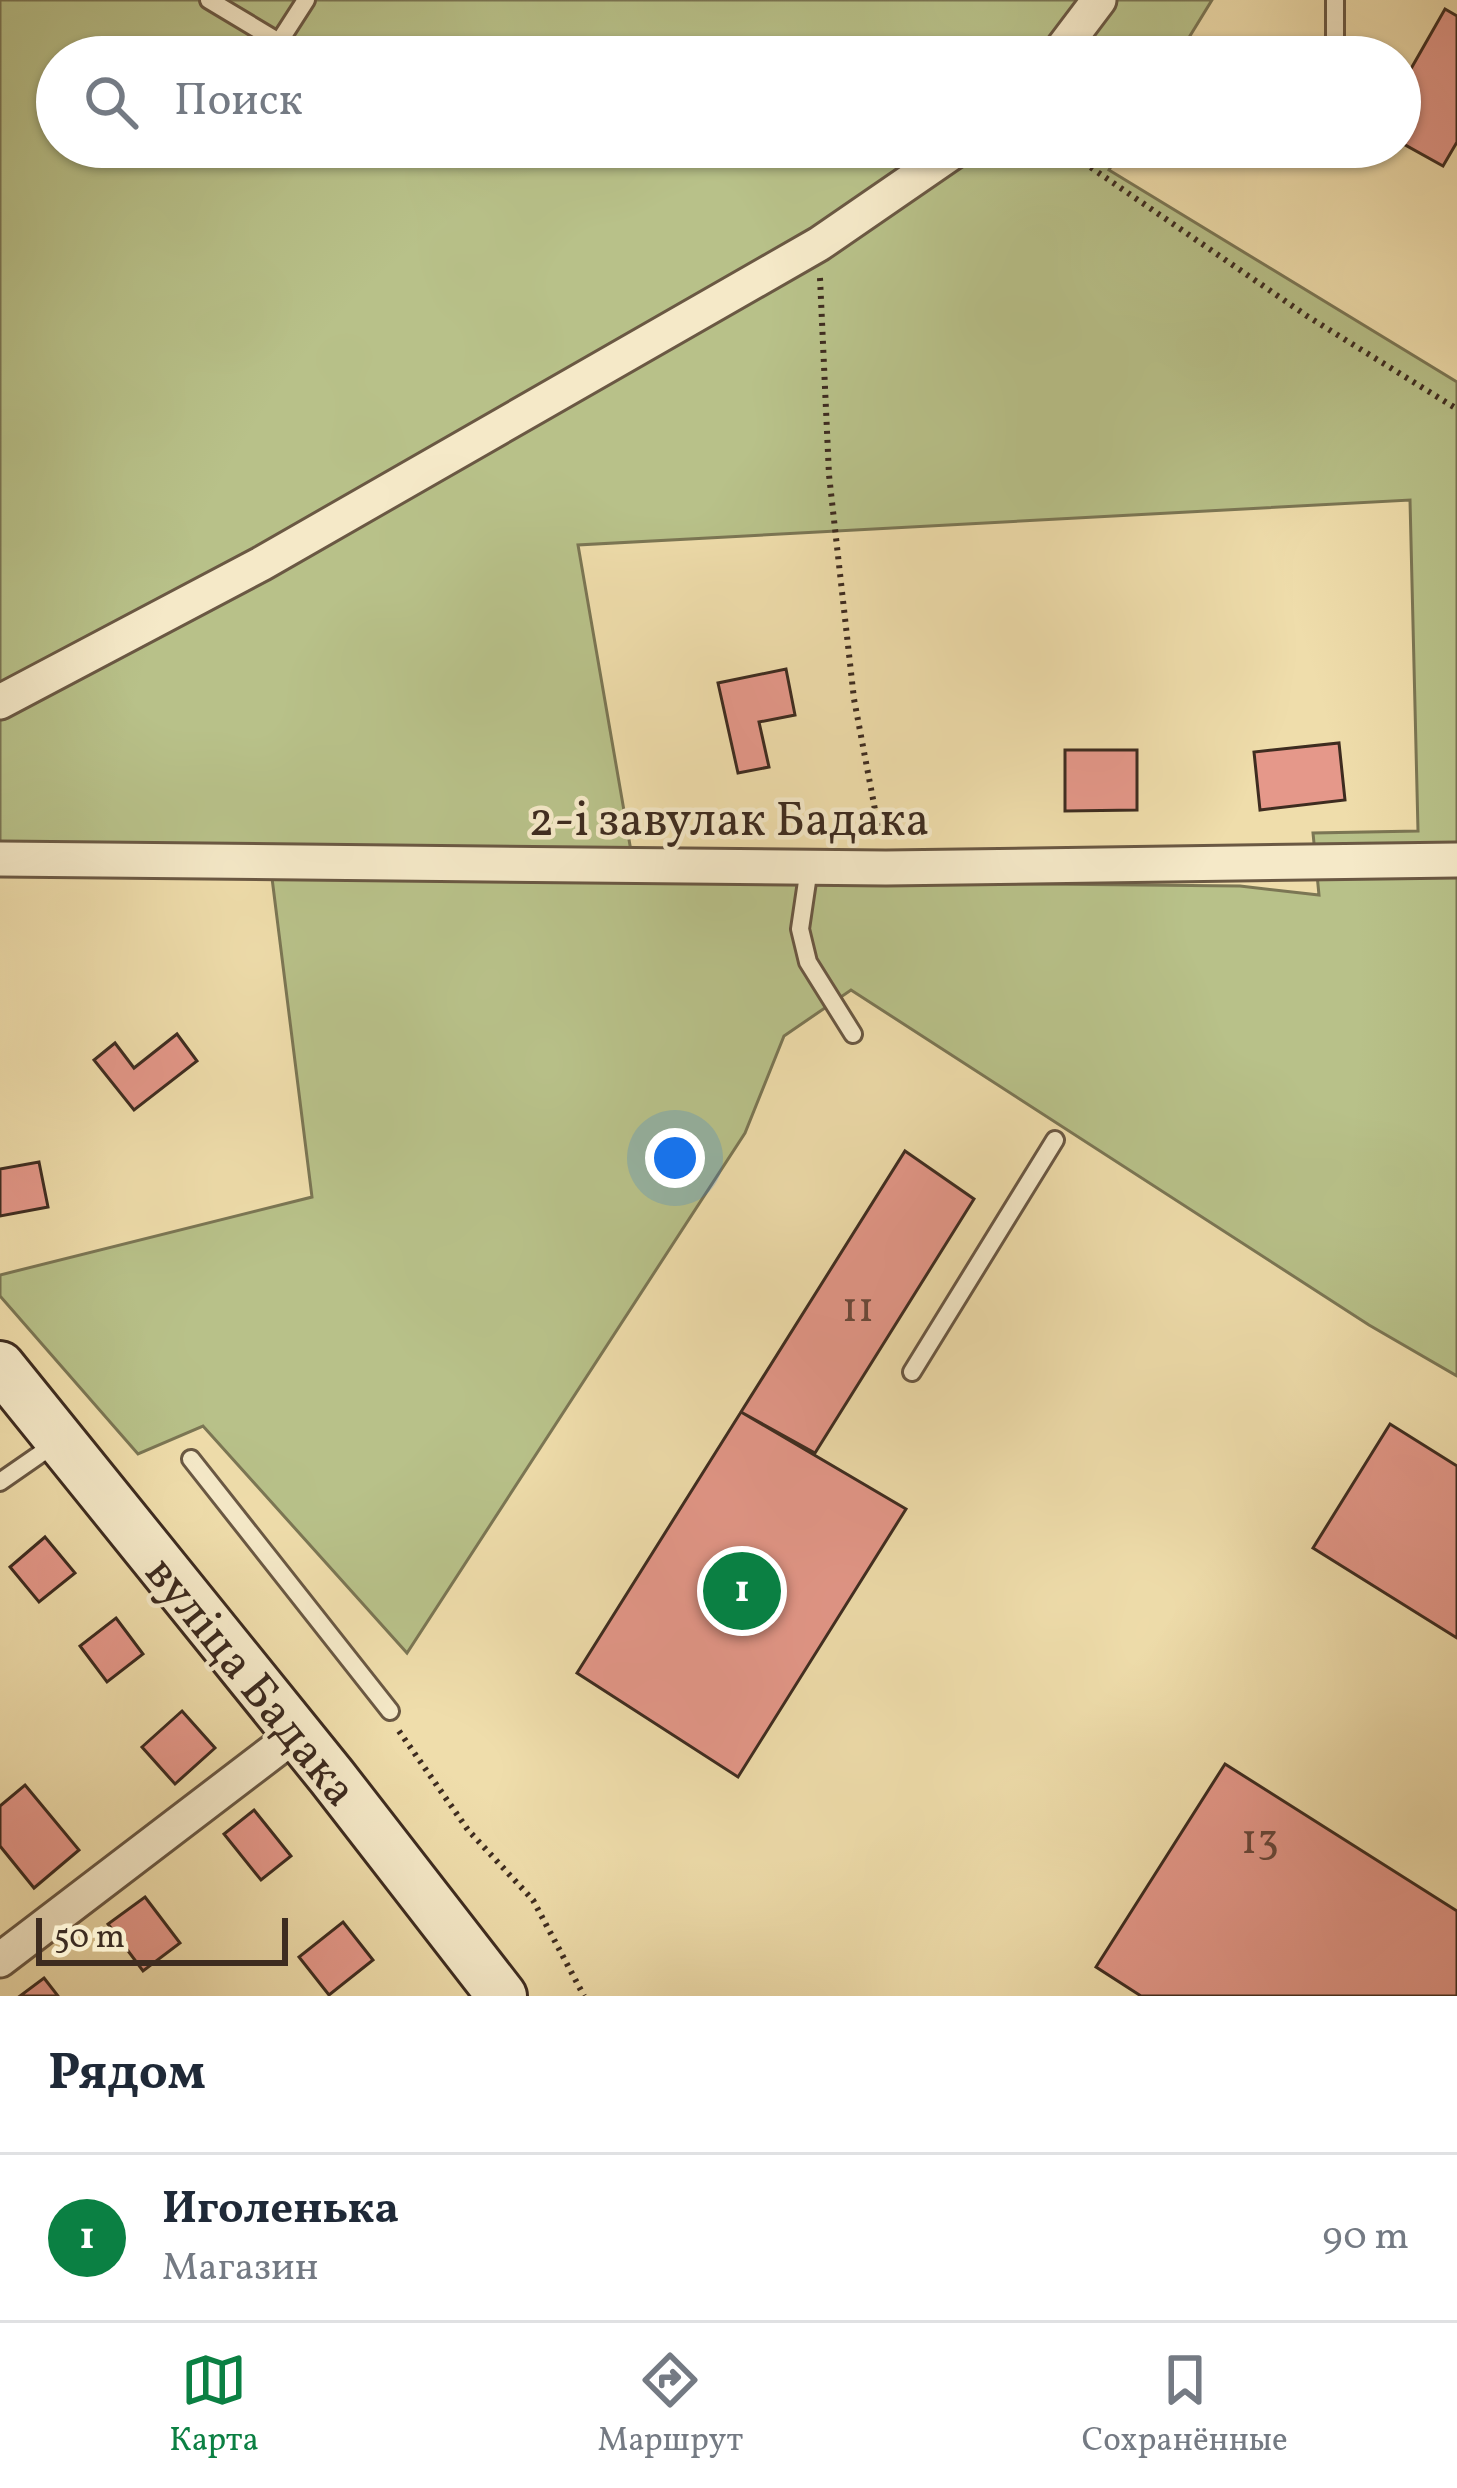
<!DOCTYPE html>
<html lang="ru">
<head>
<meta charset="utf-8">
<style>
  body { margin:0; font-family:Vollkorn,serif; background:#f6f6f7; color:#1f2937 }
  .scale { position:absolute; left:36px; bottom:30px; width:252px; box-sizing:border-box; padding-left:12px; border:6px solid #3e2c20; border-top:0; font-size:33px; line-height:42px; white-space:nowrap; color:#3e2c20; -webkit-text-stroke:9px #f5e9c8; paint-order:stroke }
  .you { position:absolute; left:675px; top:1158px; width:42px; height:42px; margin:-30px; border:9px solid #fff; border-radius:50%; background:#1a73e8; box-shadow:0 0 0 18px #1a73e833 }
  .badge { display:grid; place-items:center; width:78px; height:78px; border-radius:50%; background:#0b8043; color:#fff; font-size:39px; font-weight:700 }
  .pin { position:absolute; translate:-50% -50%; border:6px solid #fff; box-shadow:0 3px 12px #0006 }
  .list { margin:0; padding:0; list-style:none }
  h2 { display:flex; justify-content:space-between; align-items:center; height:156px; margin:0; padding:0 48px; font-size:51px }
  h2 small { font-size:39px; font-weight:400; color:#747a83 }
  .list li { display:grid; grid-template-columns:78px 1fr auto; gap:36px; align-items:center; box-sizing:border-box; height:168px; padding:0 48px; border-top:3px solid #e0e1e3 }
  .list b { display:block; font-size:45px; white-space:nowrap }
  .list p { margin:0; font-size:39px; white-space:nowrap; color:#747a83 }
  .list em { font-size:39px; font-style:normal; color:#747a83 }
  .icon { flex:none; width:66px; height:66px; fill:none; stroke:currentColor; stroke-width:2; stroke-linecap:round; stroke-linejoin:round }
  .map { position:relative; flex:none; width:1457px; height:1996px; overflow:hidden }
  .search { position:absolute; background:#fff; box-shadow:0 3px 9px #0004; left:36px; right:36px; top:36px; height:132px; display:flex; align-items:center; gap:30px; box-sizing:border-box; padding:0 42px; border-radius:66px; color:#747a83; font-size:45px }
  .sheet { height:324px; background:#fff }
  nav { display:flex; justify-content:space-around; align-items:center; box-sizing:border-box; height:168px; border-top:3px solid #e0e1e3; background:#fff; font-size:33px; color:#747a83 }
  nav a { display:grid; justify-items:center; gap:6px }
  nav .on { color:#0b8043 }
  .map>svg:first-child { display:block }
  .green { fill:#b8c189; stroke:#7b7654; stroke-width:3; fill-rule:evenodd }
  .building { fill:#e5988a; stroke:#3e2c20; stroke-width:3 }
  .lines { fill:none; stroke-linecap:round; stroke-linejoin:round }
  .lane-casing { stroke:#6a5843; stroke-width:22 }
  .street-casing { stroke:#6a5843; stroke-width:39 }
  .secondary-casing { stroke:#3e2c20; stroke-width:54 }
  .path { stroke:#3e2c20; stroke-width:6; stroke-dasharray:3 6; stroke-linecap:butt }
  .lane { stroke:#f5e9c8; stroke-width:16 }
  .street { stroke:#f5e9c8; stroke-width:33 }
  .secondary { stroke:#f5e9c8; stroke-width:48 }
  .labels { text-anchor:middle; stroke-width:9; stroke-linejoin:round; paint-order:stroke }
  .number-label { font-size:42px; fill:#68473a }
  .street-label { font-size:48px; fill:#3e2c20; stroke:#f5e9c8 }
</style>
</head>
<body>
<div class="map">
<svg width="1457" height="1996" viewBox="0 0 1457 1996">
  <rect width="100%" height="100%" fill="#efddab"/>
  <filter id="stains"><feTurbulence type="fractalNoise" baseFrequency=".00167" numOctaves="4"/><feColorMatrix values="0 0 0 0 .2 0 0 0 0 .09 0 0 0 0 .02 0 0 0 .5 -.17"/></filter>
  <radialGradient id="worn" r=".72"><stop offset=".6" stop-color="#630" stop-opacity="0"/><stop offset="1" stop-color="#630" stop-opacity=".3"/></radialGradient>
  <path class="green" d="M0,0H1212L1177,57H57V147H1122L1109,170L1457,382V1376L1369,1325L851,990L784,1036L745,1133L407,1653L203,1426L138,1454L0,1296V1275L312,1197L272,878L0,876ZM1410,500L1418,831L1313,833L1319,895L1240,886L636,880L578,545Z"/>
  <path class="building" d="M1445,9L1457,16V142L1443,166L1400,142V88Z
    M786,669L795,715L759,722L769,767L738,773L718,683Z
    M1339,743L1345,800L1260,810L1254,752Z
    M1065,750H1137V810L1065,811Z
    M177,1034L197,1061L134,1110L94,1060L115,1043L134,1068Z
    M905,1151L974,1199L815,1453L741,1412Z
    M39,1162L48,1207L0,1216V1169Z
    M741,1412L906,1509L738,1777L577,1673Z
    M1390,1424L1457,1466V1638L1313,1548Z
    M45,1537L75,1573L39,1602L10,1567Z
    M116,1618L143,1654L107,1682L80,1646Z
    M182,1711L215,1748L175,1784L142,1747Z
    M1225,1764L1457,1911V1996H1141L1096,1967Z
    M25,1785L79,1850L34,1888L0,1846V1806Z
    M254,1810L291,1856L261,1880L224,1834Z
    M145,1897L180,1943L143,1971L108,1924Z
    M343,1922L373,1960L329,1995L299,1957Z
    M44,1978L58,1996H20Z"/>
  <g class="lines">
    <defs>
      <path id="lane" d="M209,0L279,42L306,0
        M1335,57V0
        M809,868L800,929L808,962L853,1034
        M912,1372L1055,1140
        M191,1459L390,1711
        M0,1482L59,1441"/>
      <path id="street" d="M1056,57L1099,0
        M0,702L261,564L819,244L960,147
        M0,859L886,868L1457,860
        M0,1960L296,1734"/>
      <path id="secondary" d="M0,1366L332,1777L502,1996"/>
    </defs>
    <use href="#lane" class="lane-casing"/>
    <use href="#street" class="street-casing"/>
    <use href="#secondary" class="secondary-casing"/>
    <path class="path" d="M1061,147L1307,316L1457,409
      M820,278L829,475L854,699L880,836
      M399,1731L468,1830L533,1900L584,1996"/>
    <use href="#lane" class="lane"/>
    <use href="#street" class="street"/>
    <use href="#secondary" class="secondary"/>
  </g>
  <g class="labels">
    <g class="number-label">
      <text x="858" y="1321">11</text>
      <text x="1260" y="1853">13</text>
    </g>
    <g class="street-label">
      <text x="729" y="835">2-і завулак Бадака</text>
      <text transform="translate(253 1680) rotate(51)" y="17">вуліца Бадака</text>
    </g>
  </g>
  <rect width="100%" height="100%" filter="url(#stains)"/>
  <rect width="100%" height="100%" fill="url(#worn)"/>
</svg>
<div class="scale">50 m</div>
<div class="you"></div>
<div class="pin badge" style="left:742px;top:1591px">1</div>
<div class="search"><svg class="icon" aria-label="search" viewBox="0 0 24 24"><circle cx="10" cy="10" r="6"/><path d="M15 15l6 6"/></svg>Поиск</div>
</div>
<section class="sheet">
<h2>Рядом<small></small></h2>
<ul class="list">
<li><span class="badge">1</span><div><b>Иголенька</b><p>Магазин</p></div><em>90 m</em></li>
</ul>
</section>
<nav>
<a class="on"><svg class="icon" aria-label="map" viewBox="0 0 24 24"><path d="M3 6l6-2 6 2 6-2v14l-6 2-6-2-6 2zM9 4v14M15 6v14"/></svg>Карта</a>
<a><svg class="icon" aria-label="directions" viewBox="0 0 24 24"><path d="M12 3l9 9-9 9-9-9zM9 14v-3h6M13 9l2 2-2 2"/></svg>Маршрут</a>
<a><svg class="icon" aria-label="saved" viewBox="0 0 24 24"><path d="M7 4h10v16l-5-4-5 4z"/></svg>Сохранённые</a>
</nav>
</body>
</html>
